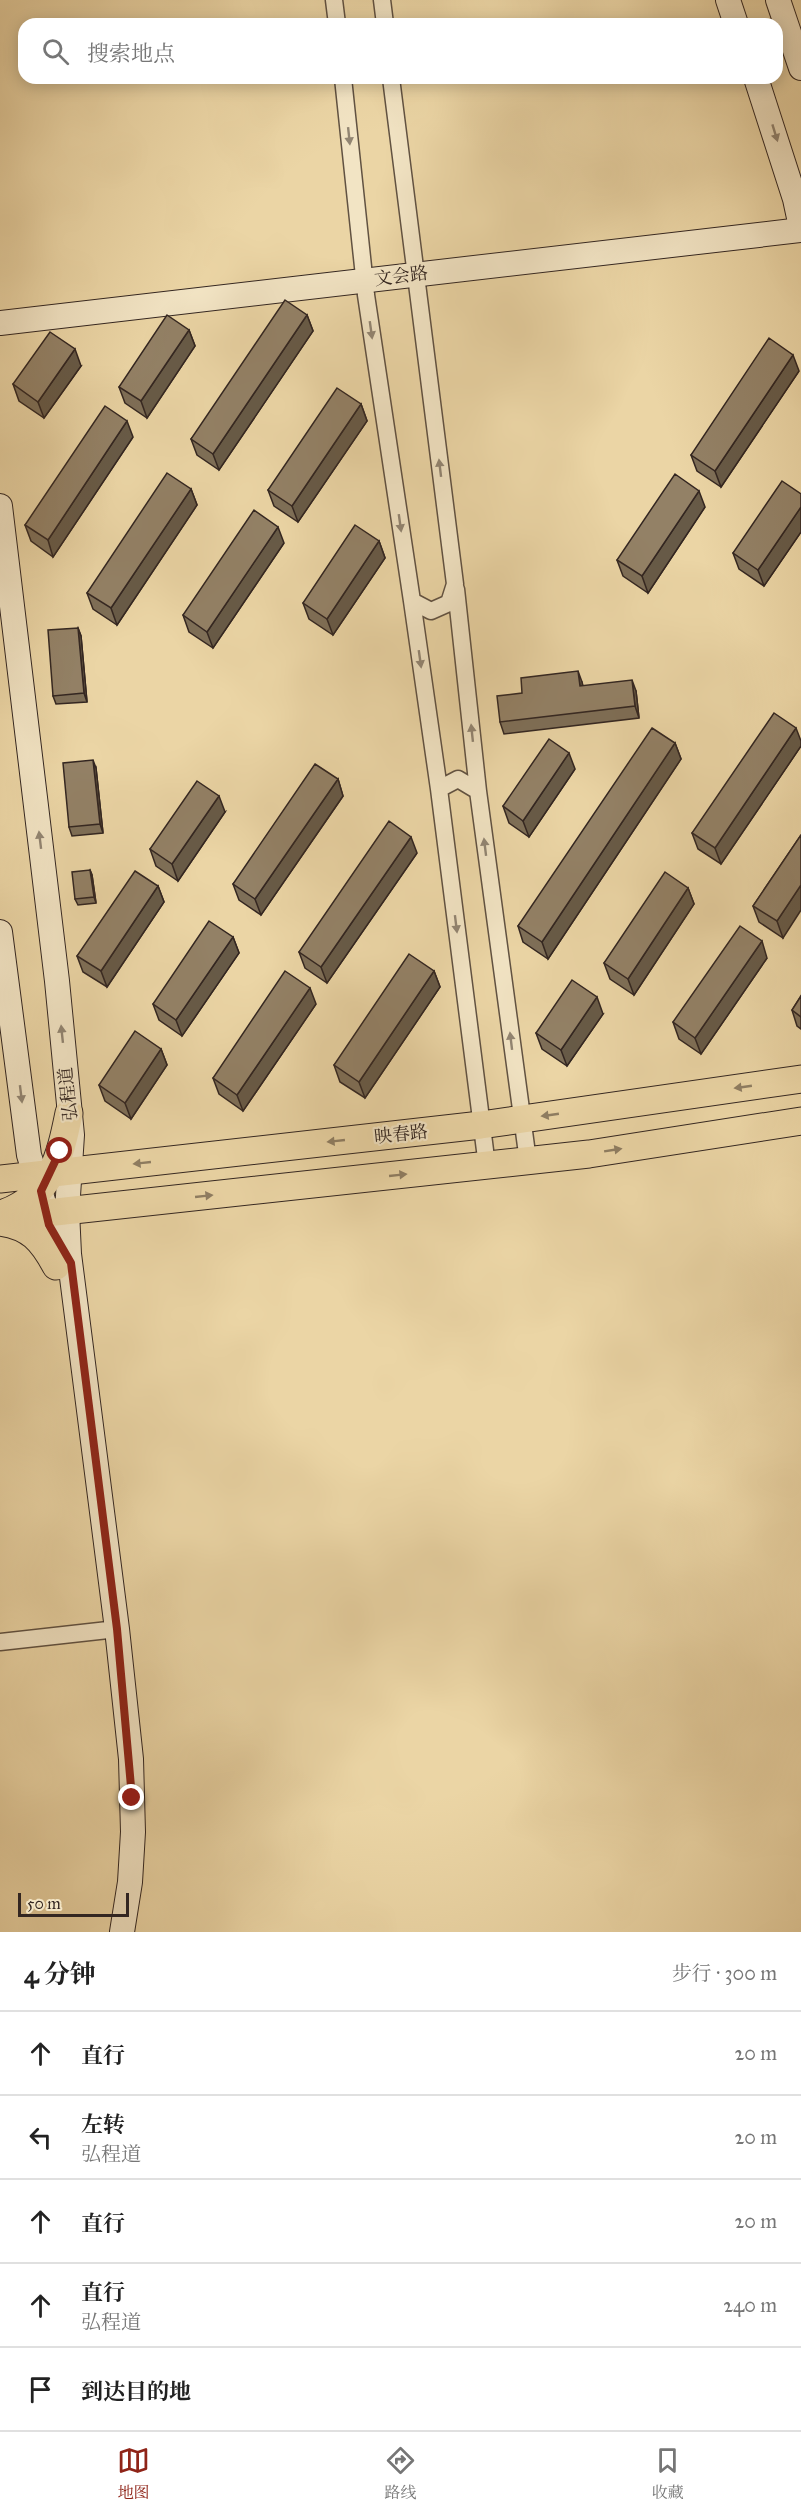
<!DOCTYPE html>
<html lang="zh">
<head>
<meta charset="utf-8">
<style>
  body { margin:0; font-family:"IM FELL Great Primer","Noto Serif SC",serif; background:#f2f2f2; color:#222 }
  .scale { position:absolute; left:18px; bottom:15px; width:111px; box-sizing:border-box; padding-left:6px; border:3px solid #332621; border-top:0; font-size:16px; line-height:21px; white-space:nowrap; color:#332621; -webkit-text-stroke:4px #f2e4c4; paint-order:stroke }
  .stop { position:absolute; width:18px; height:18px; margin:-14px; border:4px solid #8f2418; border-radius:50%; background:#fff }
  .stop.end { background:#8f2418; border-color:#fff; box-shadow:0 2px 6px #0008 }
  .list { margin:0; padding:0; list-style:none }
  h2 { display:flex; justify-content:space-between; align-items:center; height:78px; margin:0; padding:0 24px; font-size:26px }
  h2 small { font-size:20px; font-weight:400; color:#767676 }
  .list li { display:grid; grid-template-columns:39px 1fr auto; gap:18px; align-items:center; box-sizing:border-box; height:84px; padding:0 24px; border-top:2px solid #e0e0e0 }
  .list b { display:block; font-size:22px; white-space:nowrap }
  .list p { margin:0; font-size:20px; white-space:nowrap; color:#767676 }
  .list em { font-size:20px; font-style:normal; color:#767676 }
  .icon { flex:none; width:33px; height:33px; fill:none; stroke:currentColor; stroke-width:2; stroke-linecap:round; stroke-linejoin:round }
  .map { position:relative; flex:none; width:801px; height:1932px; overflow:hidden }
  .search { position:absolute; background:#fff; box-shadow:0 3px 15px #0003; left:18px; right:18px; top:18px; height:66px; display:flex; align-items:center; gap:15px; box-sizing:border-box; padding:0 21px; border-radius:18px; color:#767676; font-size:22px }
  .sheet { height:498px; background:#fff }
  nav { display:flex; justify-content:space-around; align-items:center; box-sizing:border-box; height:84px; border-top:2px solid #e0e0e0; background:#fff; font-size:16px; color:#767676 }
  nav a { display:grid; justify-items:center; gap:3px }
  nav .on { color:#8f2418 }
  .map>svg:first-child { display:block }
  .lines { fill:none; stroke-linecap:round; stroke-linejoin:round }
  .street-casing { stroke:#615242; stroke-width:19 }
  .secondary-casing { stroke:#332621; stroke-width:26 }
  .primary-casing { stroke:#332621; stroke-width:29 }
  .street { stroke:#f2e4c4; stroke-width:16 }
  .secondary { stroke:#f2e4c4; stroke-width:24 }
  .primary { stroke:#ebd5a5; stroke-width:27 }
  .wall { fill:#7e6f58; stroke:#332621; stroke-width:1.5 }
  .shaded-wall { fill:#675a47; stroke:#332621; stroke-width:1.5 }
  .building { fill:#938166; stroke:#332621; stroke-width:1.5 }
  .oneway { fill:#928572 }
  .oneway2 { fill:#8f7e63 }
  .route { stroke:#8f2418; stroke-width:8 }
  .labels { text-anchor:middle; stroke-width:4.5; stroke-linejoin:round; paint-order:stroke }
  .street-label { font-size:18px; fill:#332621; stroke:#f2e4c4 }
</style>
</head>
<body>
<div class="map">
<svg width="801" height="1932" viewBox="0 0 801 1932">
  <rect width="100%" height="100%" fill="#ebd5a5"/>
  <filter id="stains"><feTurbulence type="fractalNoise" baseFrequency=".00333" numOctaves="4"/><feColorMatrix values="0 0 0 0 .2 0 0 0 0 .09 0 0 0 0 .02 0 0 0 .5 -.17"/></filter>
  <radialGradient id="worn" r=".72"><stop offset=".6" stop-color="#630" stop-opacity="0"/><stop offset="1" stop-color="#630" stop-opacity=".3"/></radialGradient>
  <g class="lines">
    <defs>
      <path id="street" d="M334,0L337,24
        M382,0L385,24
        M343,78L366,295L412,601L431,611L449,603L455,584L391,78
        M456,589L478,791
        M412,601L439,789
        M487,1166L439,789L458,779L478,791L528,1161
        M0,1642L117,1629"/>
      <path id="secondary" d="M728,0L736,24
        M778,0L801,68
        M756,78L795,199L801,227
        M0,323L801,230
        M0,506L57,981L72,1135L67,1211L69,1254L117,1629L131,1759L133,1832L130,1882L122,1932
        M0,932L29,1155L47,1213L55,1263"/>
      <path id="primary" d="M0,1179L481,1125L801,1079
        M4,1213C51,1196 60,1158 69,1113
        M0,1218L589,1154L801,1121
        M0,1222C30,1226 42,1240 56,1266"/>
    </defs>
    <use href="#street" class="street-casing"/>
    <use href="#secondary" class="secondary-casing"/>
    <use href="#primary" class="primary-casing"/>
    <use href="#street" class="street"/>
    <use href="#secondary" class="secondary"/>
    <use href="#primary" class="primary"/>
  </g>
  <path class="wall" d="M307,315L313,331L219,470L197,455L191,439Z
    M189,330L195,346L147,418L125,403L119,387Z
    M81,366L44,418L19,401L13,384Z
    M799,371L721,487L697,471L691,455Z
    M361,404L367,421L298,522L274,506L268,490Z
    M133,437L53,557L31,541L25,525Z
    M191,489L197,505L117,625L93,609L87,593Z
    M801,494V532L764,586L739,569L733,553Z
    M705,507L648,593L623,576L617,560Z
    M379,541L385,558L333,635L309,619L303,603Z
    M284,543L213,648L189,632L183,615Z
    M78,628L81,636L87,702L56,704L53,696Z
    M582,682L583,686L636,691L639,718L504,734L500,722L522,693Z
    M801,741V746L721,864L698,849L692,833Z
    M675,743L681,759L548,959L523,942L518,926Z
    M96,768L103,833L72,836L69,827Z
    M575,769L529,837L509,823L503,806Z
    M338,779L343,796L261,915L239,900L233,884Z
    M225,812L178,881L156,866L150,849Z
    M801,835L783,938L759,922L753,906Z
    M417,853L327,983L305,968L299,952Z
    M90,870L92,875L96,903L78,905L75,899Z
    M158,886L164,902L107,987L83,972L77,956Z
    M688,888L694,904L634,995L610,979L604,963Z
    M233,937L239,953L182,1036L159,1020L153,1004Z
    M767,958L701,1054L679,1039L673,1022Z
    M434,971L440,987L365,1098L340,1082L334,1065Z
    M801,996V1029L797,1026L792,1010Z
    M316,1004L243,1111L219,1094L213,1078Z
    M603,1014L567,1066L542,1049L536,1033Z
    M161,1049L167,1065L131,1119L105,1101L99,1085Z"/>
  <path class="shaded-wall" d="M307,315L313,331L219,470L213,454Z
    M189,330L195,346L147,418L141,401Z
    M75,349L81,366L44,418L38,402Z
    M793,355L799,371L721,487L715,471Z
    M361,404L367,421L298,522L292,506Z
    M127,421L133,437L53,557L48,540Z
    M191,489L197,505L117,625L111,608Z
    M699,491L705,507L648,593L642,576Z
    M801,507V532L764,586L758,570Z
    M278,527L284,543L213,648L207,632Z
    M379,541L385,558L333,635L327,619Z
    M78,628L81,636L87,702L84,693Z
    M578,671L582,682L584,697L580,686Z
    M632,680L636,691L639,718L635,706Z
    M796,728L801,741V746L721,864L715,848Z
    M675,743L681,759L548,959L542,942Z
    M569,753L575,769L529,837L523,821Z
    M93,760L96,768L103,833L100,824Z
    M338,779L343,796L261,915L255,899Z
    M219,796L225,812L178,881L172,864Z
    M411,837L417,853L327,983L321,967Z
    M90,870L92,875L96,903L94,897Z
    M801,885V910L783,938L777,921Z
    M158,886L164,902L107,987L101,971Z
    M688,888L694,904L634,995L628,979Z
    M233,937L239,953L182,1036L176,1020Z
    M762,941L767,958L701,1054L695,1038Z
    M434,971L440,987L365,1098L359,1082Z
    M310,988L316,1004L243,1111L237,1095Z
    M597,997L603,1014L567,1066L561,1050Z
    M161,1049L167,1065L131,1119L125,1103Z"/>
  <path class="building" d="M285,300L307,315L213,454L191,439Z
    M167,315L189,330L141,401L119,387Z
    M50,332L75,349L38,402L13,384Z
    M769,338L793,355L715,471L691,455Z
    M337,388L361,404L292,506L268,490Z
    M105,406L127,421L48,540L25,525Z
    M167,473L191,489L111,608L87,593Z
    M675,474L699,491L642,576L617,560Z
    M782,481L801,494V507L758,570L733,553Z
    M254,510L278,527L207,632L183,615Z
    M355,525L379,541L327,619L303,603Z
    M78,628L84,693L53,696L48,630Z
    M578,671L580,686L632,680L635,706L500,722L497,696L522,693L521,678Z
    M774,713L796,728L715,848L692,833Z
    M652,728L675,743L542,942L518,926Z
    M549,739L569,753L523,821L503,806Z
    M93,760L100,824L69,827L63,763Z
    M315,764L338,779L255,899L233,884Z
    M197,781L219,796L172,864L150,849Z
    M389,821L411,837L321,967L299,952Z
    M801,835V885L777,921L753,906Z
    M90,870L94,897L75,899L72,872Z
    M135,871L158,886L101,971L77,956Z
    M665,872L688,888L628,979L604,963Z
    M209,921L233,937L176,1020L153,1004Z
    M740,926L762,941L695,1038L673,1022Z
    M409,954L434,971L359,1082L334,1065Z
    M285,971L310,988L237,1095L213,1078Z
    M572,980L597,997L561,1050L536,1033Z
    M801,996V1017L792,1010Z
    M135,1031L161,1049L125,1103L99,1085Z"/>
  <defs><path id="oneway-solid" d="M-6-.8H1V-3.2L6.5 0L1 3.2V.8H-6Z" transform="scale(1.5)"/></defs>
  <g class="oneway">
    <use href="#oneway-solid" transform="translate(775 133) rotate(73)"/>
    <use href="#oneway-solid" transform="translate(349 136) rotate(84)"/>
    <use href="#oneway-solid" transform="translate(371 330) rotate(82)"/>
    <use href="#oneway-solid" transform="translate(440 468) rotate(-97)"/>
    <use href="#oneway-solid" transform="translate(400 523) rotate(82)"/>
    <use href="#oneway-solid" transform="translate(420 659) rotate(82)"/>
    <use href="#oneway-solid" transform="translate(472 733) rotate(-96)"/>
    <use href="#oneway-solid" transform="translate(40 840) rotate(-97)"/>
    <use href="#oneway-solid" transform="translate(485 847) rotate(-97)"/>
    <use href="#oneway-solid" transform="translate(456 924) rotate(83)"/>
    <use href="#oneway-solid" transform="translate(62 1034) rotate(-96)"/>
    <use href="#oneway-solid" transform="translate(511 1041) rotate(-97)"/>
    <use href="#oneway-solid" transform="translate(21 1094) rotate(83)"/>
  </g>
  <g class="oneway2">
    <use href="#oneway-solid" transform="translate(743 1087) rotate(172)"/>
    <use href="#oneway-solid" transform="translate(550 1115) rotate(172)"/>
    <use href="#oneway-solid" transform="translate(336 1141) rotate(174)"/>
    <use href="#oneway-solid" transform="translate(613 1150) rotate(-9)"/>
    <use href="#oneway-solid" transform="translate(142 1163) rotate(174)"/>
    <use href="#oneway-solid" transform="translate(398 1175) rotate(-6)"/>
    <use href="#oneway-solid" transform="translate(204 1196) rotate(-6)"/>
  </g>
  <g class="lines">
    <path class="route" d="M60,1151L41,1191L49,1225L71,1263L117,1629L132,1798"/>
  </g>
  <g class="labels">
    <g class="street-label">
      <text transform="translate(401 276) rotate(-7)" y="6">文会路</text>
      <text transform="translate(68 1094) rotate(-96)" y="6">弘程道</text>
      <text transform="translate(401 1134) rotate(-6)" y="6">映春路</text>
    </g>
  </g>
  <rect width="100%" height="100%" filter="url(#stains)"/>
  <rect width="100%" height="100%" fill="url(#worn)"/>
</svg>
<div class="scale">50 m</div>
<div class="stop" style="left:60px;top:1151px"></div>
<div class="stop end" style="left:132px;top:1798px"></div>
<div class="search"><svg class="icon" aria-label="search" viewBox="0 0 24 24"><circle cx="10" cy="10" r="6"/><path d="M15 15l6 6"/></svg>搜索地点</div>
</div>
<section class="sheet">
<h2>4 分钟<small>步行 · 300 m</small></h2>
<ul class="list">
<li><svg class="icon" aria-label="ahead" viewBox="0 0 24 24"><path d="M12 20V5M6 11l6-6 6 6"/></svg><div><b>直行</b></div><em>20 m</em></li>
<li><svg class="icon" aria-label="left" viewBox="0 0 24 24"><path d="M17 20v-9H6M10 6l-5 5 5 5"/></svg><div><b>左转</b><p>弘程道</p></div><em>20 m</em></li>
<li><svg class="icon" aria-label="ahead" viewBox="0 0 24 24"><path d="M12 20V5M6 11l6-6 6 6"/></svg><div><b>直行</b></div><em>20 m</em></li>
<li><svg class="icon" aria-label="ahead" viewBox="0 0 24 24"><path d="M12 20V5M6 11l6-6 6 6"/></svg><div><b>直行</b><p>弘程道</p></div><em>240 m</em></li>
<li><svg class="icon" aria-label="arrive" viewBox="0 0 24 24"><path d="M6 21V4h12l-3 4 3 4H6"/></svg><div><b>到达目的地</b></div></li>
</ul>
</section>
<nav>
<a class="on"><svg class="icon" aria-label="map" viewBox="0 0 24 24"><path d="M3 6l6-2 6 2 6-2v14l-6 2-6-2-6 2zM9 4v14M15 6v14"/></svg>地图</a>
<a><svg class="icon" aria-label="directions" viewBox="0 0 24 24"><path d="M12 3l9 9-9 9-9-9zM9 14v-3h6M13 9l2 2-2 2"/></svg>路线</a>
<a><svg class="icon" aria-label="saved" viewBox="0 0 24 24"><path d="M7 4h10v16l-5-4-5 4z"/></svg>收藏</a>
</nav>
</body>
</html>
